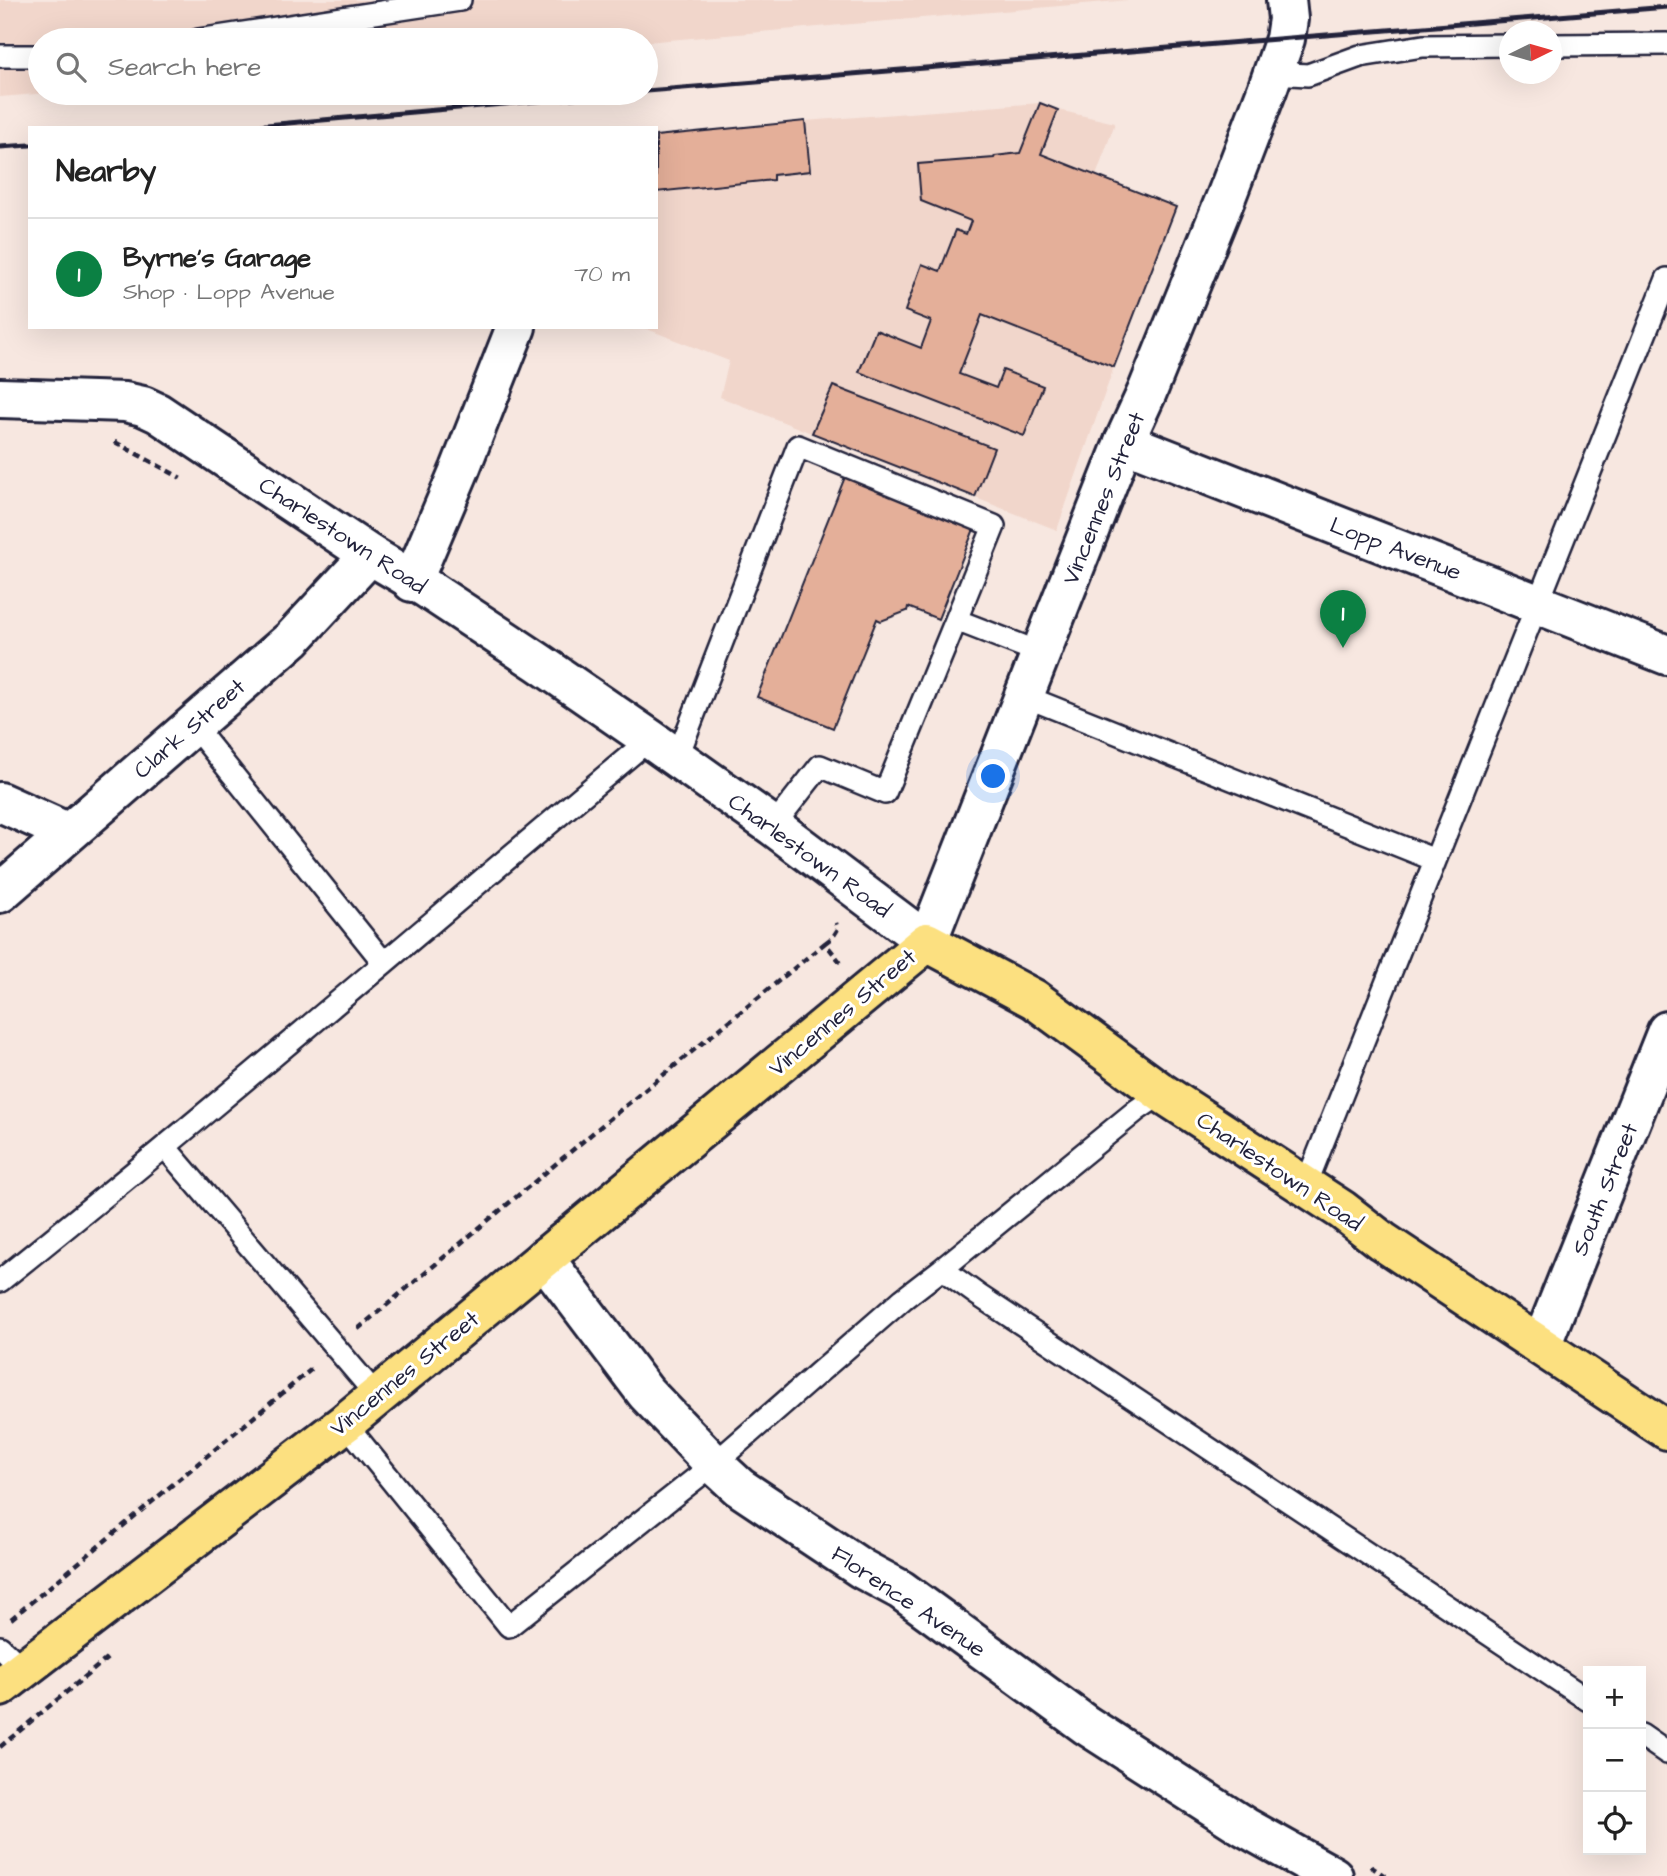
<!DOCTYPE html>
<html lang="en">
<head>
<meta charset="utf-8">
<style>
  body { margin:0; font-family:"Architects Daughter",sans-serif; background:#f6f6f6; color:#222 }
  .controls { position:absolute; right:21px; bottom:21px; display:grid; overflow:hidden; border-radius:0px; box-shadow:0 7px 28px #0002 }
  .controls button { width:63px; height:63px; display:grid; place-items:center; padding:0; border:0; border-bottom:2px solid #e0e0e0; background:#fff; color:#222; font:35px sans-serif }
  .compass { position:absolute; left:1499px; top:21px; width:63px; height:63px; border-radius:50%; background:#fff; box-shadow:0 7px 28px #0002; rotate:85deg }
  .you { position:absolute; left:994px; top:777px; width:24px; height:24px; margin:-18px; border:5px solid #fff; border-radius:50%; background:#1a73e8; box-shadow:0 0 0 10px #1a73e833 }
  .badge { display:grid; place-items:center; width:46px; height:46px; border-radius:50%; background:#0b8043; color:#fff; font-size:23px; font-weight:700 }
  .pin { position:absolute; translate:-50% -58px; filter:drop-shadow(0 2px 4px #0008) }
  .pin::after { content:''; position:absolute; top:37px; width:24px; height:21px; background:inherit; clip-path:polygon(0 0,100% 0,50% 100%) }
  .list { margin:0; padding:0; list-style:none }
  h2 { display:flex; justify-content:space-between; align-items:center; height:91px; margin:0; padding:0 28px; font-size:30px }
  h2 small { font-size:23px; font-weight:400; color:#767676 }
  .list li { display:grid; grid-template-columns:46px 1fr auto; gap:21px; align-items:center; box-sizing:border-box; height:112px; padding:0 28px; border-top:2px solid #e0e0e0 }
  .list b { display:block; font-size:26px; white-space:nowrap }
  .list p { margin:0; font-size:23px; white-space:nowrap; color:#767676 }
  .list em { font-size:23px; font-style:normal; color:#767676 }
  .icon { flex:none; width:38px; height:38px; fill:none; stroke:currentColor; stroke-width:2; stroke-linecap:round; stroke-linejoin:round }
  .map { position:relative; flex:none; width:1667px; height:1876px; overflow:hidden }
  .search { position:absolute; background:#fff; box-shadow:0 7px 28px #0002; left:28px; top:28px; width:630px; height:77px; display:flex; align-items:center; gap:18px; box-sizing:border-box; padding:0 24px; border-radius:38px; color:#767676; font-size:26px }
  .panel { position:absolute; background:#fff; box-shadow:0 7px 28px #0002; left:28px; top:126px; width:630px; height:203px; border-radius:0px }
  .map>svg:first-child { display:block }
  .built { fill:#f1d6cb }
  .building { fill:#e4af99; stroke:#22223b; stroke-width:2 }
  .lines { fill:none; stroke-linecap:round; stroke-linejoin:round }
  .service-casing { stroke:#22223b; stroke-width:26 }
  .minor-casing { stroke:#22223b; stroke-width:44 }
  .tertiary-casing { stroke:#22223b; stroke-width:44 }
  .primary-casing { stroke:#22223b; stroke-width:44 }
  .path { stroke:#22223b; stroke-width:4.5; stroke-dasharray:7 5; stroke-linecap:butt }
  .service { stroke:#fff; stroke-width:21 }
  .minor { stroke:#fff; stroke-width:38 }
  .tertiary { stroke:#fff; stroke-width:38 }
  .primary { stroke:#fce080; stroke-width:38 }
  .rail { stroke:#22223b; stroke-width:5 }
  .labels { text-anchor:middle; stroke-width:6; stroke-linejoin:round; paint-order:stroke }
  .street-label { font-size:23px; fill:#22223b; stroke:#fff }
</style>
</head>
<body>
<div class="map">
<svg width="1667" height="1876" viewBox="0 0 1667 1876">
  <rect width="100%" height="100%" fill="#f7e7e0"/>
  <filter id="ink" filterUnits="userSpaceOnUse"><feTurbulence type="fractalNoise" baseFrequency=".0143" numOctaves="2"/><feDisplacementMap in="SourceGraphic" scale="14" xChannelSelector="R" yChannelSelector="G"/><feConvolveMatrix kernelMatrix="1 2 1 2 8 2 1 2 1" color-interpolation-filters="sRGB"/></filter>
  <g filter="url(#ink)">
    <path class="built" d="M0,0H1129L646,42L40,40V93H49L0,97Z
      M1040,103L1058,110L1115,123L1096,176L1176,207L1114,367L1057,530L720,397L729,361L642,327H656V136L805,121Z"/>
    <path class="building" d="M1040,103L1058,110L1041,154L1176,207L1114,367L982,315L959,374L996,388L1003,370L1043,386L1024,436L859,372L876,330L921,348L931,321L905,311L922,264L940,271L956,230L966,234L971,221L921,201L918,164L994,158L995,156L1020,153Z
      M805,121L810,171L773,175V180L656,192V136Z
      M833,386L994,448L975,497L812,433Z
      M845,477L974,529L938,619L908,607L907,611L881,621L877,619L833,728L757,697Z"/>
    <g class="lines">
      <defs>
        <path id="service" d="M198,40L460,0
          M1552,45L1667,44
          M0,56H40
          M1273,73L1308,75L1360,56L1423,46L1510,45
          M1024,696L1435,860
          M193,725L384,963
          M677,758L798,446L994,526L956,620
          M773,826L820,766L885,793L956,620L1041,653
          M165,1147L377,1396
          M1305,1187L1667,279
          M942,1269L1137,1110L1162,1093
          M0,1281C220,1105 433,920 650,739
          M345,1423L509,1626L714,1464L903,1299L942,1269L978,1295L1588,1700
          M0,1647L22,1668
          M1641,1735L1667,1753"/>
        <path id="minor" d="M1124,442L1667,655
          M412,582L460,469L516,327
          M0,802L69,833
          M0,893L292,639L370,555
          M544,1258L646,1393L714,1464L739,1487L862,1569L901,1590L1086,1725L1245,1827L1333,1876
          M1541,1346L1667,1031"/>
        <path id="tertiary" d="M0,398L125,402L143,406L158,413L370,555L426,588L538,662L650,739L773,826L927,942L1124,442L1147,392L1226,197L1267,90L1285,39L1288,19L1286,0"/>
        <path id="primary" d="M0,1687L345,1423L927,942L1034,999L1162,1093L1342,1210L1382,1241L1667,1430"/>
      </defs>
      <use href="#service" class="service-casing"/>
      <use href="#minor" class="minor-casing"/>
      <use href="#tertiary" class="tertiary-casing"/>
      <use href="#primary" class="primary-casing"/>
      <path class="path" d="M115,442L181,478
        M825,943L833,937L838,929L836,923
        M358,1329L618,1112L825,943L841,963
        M11,1619L314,1367
        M0,1747L110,1656
        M1370,1866L1385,1876"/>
      <use href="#service" class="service"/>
      <use href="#minor" class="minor"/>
      <use href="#tertiary" class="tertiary"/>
      <use href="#primary" class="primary"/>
      <path class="rail" d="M646,91L1667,7
        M232,128L628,93
        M0,147L30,145"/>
    </g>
  </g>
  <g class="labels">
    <g class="street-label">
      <text transform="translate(1103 498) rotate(-68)" y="8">Vincennes Street</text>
      <text transform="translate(343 535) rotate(33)" y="8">Charlestown Road</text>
      <text transform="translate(1396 548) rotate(21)" y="8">Lopp Avenue</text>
      <text transform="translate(189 728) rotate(-41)" y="8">Clark Street</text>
      <text transform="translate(810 855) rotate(36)" y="8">Charlestown Road</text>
      <text transform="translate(842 1012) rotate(-40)" y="8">Vincennes Street</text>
      <text transform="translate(1280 1171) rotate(34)" y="8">Charlestown Road</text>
      <text transform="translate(1604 1189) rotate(-68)" y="8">South Street</text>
      <text transform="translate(404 1373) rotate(-39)" y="8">Vincennes Street</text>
      <text transform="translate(909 1601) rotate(34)" y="8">Florence Avenue</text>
    </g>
  </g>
</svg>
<div class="controls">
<button>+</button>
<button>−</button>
<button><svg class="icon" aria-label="locate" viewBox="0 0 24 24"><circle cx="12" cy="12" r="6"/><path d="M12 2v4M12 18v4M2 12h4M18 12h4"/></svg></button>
</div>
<svg class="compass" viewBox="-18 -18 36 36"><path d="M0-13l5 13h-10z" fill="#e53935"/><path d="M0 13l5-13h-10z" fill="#767676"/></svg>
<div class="you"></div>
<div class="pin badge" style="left:1343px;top:648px">1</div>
<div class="search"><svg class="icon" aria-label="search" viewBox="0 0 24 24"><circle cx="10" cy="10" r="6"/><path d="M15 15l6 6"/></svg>Search here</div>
<section class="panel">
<h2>Nearby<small></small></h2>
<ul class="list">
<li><span class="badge">1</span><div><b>Byrne's Garage</b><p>Shop · Lopp Avenue</p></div><em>70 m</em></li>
</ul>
</section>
</div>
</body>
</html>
